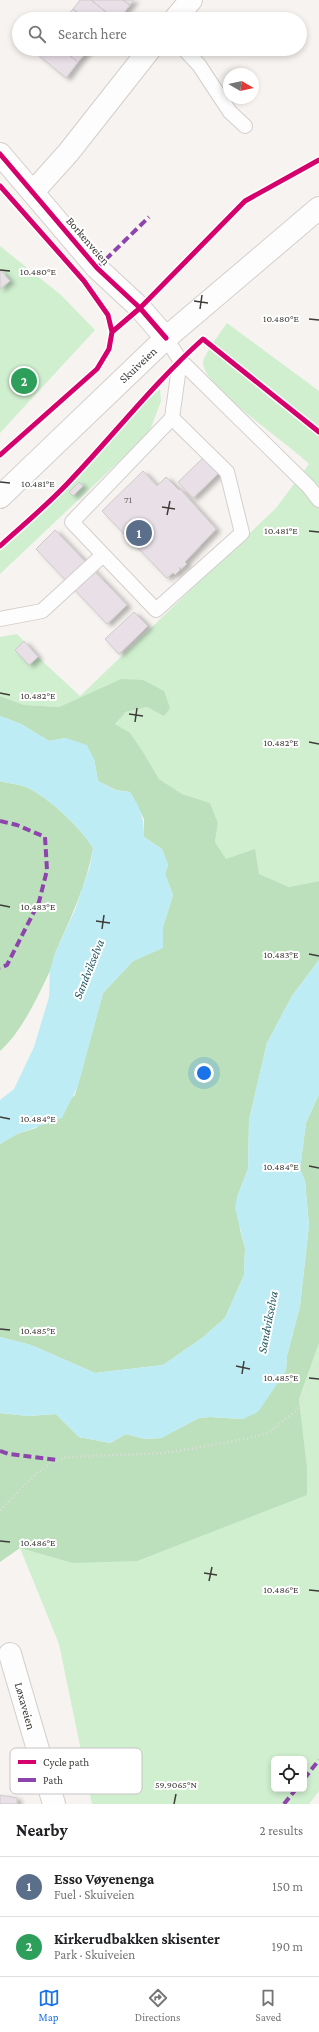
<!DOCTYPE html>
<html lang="en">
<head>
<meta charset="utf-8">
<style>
  body { margin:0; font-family:"Crimson Pro",serif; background:#f6f6f6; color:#202124 }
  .controls { position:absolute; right:12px; bottom:12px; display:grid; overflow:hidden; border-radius:6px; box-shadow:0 2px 6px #0003 }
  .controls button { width:36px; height:36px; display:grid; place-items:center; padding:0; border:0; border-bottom:1px solid #e0e0e0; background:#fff; color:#202124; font:20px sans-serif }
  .compass { position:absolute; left:223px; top:68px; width:36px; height:36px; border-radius:50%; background:#fff; box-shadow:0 2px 6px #0003; rotate:99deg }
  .you { position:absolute; left:204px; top:1073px; width:14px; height:14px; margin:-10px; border:3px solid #fff; border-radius:50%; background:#1a73e8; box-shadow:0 0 0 6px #1a73e833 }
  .badge { display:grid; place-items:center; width:26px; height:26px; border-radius:50%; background:#1a73e8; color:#fff; font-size:13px; font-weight:700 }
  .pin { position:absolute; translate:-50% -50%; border:2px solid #fff; box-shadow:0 1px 4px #0006 }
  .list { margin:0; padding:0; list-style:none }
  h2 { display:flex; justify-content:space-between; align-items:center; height:52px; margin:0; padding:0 16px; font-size:17px }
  h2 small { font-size:13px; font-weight:400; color:#757577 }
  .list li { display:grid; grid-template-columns:26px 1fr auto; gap:12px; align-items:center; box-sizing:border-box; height:60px; padding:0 16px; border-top:1px solid #e0e0e0 }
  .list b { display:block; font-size:15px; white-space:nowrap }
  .list p { margin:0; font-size:13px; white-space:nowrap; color:#757577 }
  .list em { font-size:13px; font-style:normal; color:#757577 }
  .icon { flex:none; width:22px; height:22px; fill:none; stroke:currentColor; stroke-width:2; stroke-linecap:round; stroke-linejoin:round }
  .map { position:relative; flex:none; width:319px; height:1804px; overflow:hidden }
  .search { position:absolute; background:#fff; box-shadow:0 2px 6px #0003; left:12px; right:12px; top:12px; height:44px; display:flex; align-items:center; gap:10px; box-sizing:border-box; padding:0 14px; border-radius:22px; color:#757577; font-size:15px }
  .sheet { height:172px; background:#fff }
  nav { display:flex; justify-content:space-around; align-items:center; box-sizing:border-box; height:56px; border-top:1px solid #e0e0e0; background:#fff; font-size:11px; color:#757577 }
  nav a { display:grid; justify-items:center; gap:2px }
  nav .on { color:#1a73e8 }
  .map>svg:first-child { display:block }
  .green { fill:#d0efcf; fill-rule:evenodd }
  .forest { fill:#bbe0bb }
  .water { fill:#bdecf5 }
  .building { fill:#e9e0e7; stroke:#cdcaca; filter:url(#shadow) }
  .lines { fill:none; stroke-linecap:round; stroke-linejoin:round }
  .service-casing { stroke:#d2cfcd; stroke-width:16 }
  .minor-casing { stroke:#d2cfcd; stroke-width:24 }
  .secondary-casing { stroke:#d2cfcd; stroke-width:24 }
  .path { stroke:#dfdedc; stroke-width:2.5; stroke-dasharray:1 3; stroke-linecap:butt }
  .service { stroke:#fefdfd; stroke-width:14 }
  .minor { stroke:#fefdfd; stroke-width:22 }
  .secondary { stroke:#fefdfd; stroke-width:22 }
  .quiet { stroke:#8e44ad; stroke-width:4; stroke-dasharray:8 4; stroke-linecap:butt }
  .cycleway-casing { stroke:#fff; stroke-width:8 }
  .cycleway { stroke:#d6006c; stroke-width:5 }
  .ticks { fill:none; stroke:#3f3c39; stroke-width:1.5 }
  .labels { text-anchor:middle; stroke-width:4; stroke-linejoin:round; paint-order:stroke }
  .number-label { font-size:10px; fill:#6b6766 }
  .street-label { font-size:12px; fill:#3f3c39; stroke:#fff }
  .water-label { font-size:13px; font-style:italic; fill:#225963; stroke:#fff }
  .key { fill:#fff; stroke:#c5c4c4; stroke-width:1 }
  .key-label { font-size:11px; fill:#3f3c39 }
  .ticks-label { font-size:10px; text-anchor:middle; fill:#3f3c39; stroke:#fff; stroke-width:4; stroke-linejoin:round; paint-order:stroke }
</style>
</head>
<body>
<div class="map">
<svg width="319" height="1804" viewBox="0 0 319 1804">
  <defs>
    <filter id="shadow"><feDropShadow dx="4.5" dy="2.5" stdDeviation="2" flood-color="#0004"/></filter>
  </defs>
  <rect width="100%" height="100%" fill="#f6f3f0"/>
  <path class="green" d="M0,246L61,295L95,330L0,433Z
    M227,323L319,391V881L289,887L226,860L215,842L218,823L210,803L182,794L159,779L143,752L115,724L126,712L147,707L121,679L59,707L24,705L0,696V637L17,634L24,641L15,650L29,665L38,657L80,696L276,508L309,464C290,445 201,385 203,362C204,355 222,330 227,323Z
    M160,389L161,401L149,433L0,574V549L10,542L70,486L104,448L123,423Z
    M319,1343V1791L309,1804H92L59,1644L20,1548L72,1563L307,1467L299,1399ZM274,1759H304V1789H274Z"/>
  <path class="forest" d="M121,679L143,680L164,691L170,708L164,716L147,707L126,712L115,724L130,733L143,752L159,779L182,794L210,803L218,823L215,842L226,859L255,849L259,874L289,887L319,881V960L292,996L267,1043L249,1120L248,1169L237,1197L240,1230L245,1248L244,1275L225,1318L202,1338L163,1365L95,1373L31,1345L0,1337V1144L17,1134L36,1128L75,1095L103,993L133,961L162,948L163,927L173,895L165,874L168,865L162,849L144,837V819L130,792L116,790L98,781L94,759L66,738L49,741L21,724L0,716V696L24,705L59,707Z
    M0,781C9,784 22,784 30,789C50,799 82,829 93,848C87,884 71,917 56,951C53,957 53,965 50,971C38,996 21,1033 0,1051Z
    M319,1094V1343L299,1399L307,1467V1495L137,1561L72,1563L20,1548L0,1562V1413L28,1416L56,1414L79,1437L110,1443L126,1434L145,1439L161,1438L199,1418L210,1417L243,1419L286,1371L287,1356L300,1306L309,1225L305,1181L300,1169L306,1123Z"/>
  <path class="water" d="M0,716L21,724L49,741L66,738L87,745L94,759L98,781L115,790L130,792C141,809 144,817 144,837L162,849L168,865L165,874L173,895L163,927V948L133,961L103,993L78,1086L62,1118L17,1134L0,1144V1100L14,1089L34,1047L49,997L50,970L55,953L75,910L90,866L93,848C82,829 50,799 30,789C22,784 9,784 0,781Z
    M319,960V1094L306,1123L300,1169L305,1181L309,1225L300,1306L287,1356L286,1371L258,1412L243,1419L210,1417L199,1418L161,1438L145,1439L126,1434L110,1443L79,1437L56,1414L28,1416L0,1413V1337L31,1345L95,1373L163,1365L202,1338L225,1318L244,1275L245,1248L235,1208L237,1197L248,1169L249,1120L267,1043L292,996Z"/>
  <path class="building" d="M80,0H91L113,18L85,19L73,9Z
    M91,0H123L130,5L119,19H115Z
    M123,0H134L130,5Z
    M73,9L85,19H65Z
    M41,49H61L78,62L66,78L37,54Z
    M61,49H89L78,62Z
    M0,269L10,281L0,289Z
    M204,457L219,473L193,498L178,482Z
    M143,471L157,486L166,477L179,490L180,489L216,529L185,562L187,564L181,569L179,567L180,570L175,575L173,573L167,578L102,511Z
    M79,482L83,486L73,496L69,492Z
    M55,530L127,605L107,624L36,549Z
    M134,612L148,626L119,654L105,639Z
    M24,641L38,657L29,665L15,650Z
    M0,1795L17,1798V1804H0Z"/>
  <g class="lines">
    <defs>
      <path id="service" d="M184,49L199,65L230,112L245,126
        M166,338L180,360L172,418L72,522L156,610L242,533L227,472L172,418
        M180,360L309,487L319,500
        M0,619L42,611L103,555"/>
      <path id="minor" d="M175,19L191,0
        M0,154L97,268L140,308L166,338
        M33,192L68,153L150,49
        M10,1654L54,1804"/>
      <path id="secondary" d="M0,497L166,338L319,208"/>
    </defs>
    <use href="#service" class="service-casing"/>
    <use href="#minor" class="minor-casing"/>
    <use href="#secondary" class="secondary-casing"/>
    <path class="path" d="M0,1510L37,1473L51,1463L67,1457L165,1453L246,1439L268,1433L296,1411L304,1397L319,1361"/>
    <use href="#service" class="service"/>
    <use href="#minor" class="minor"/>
    <use href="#secondary" class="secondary"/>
    <path class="quiet" d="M97,268L149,217
      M0,821L17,825L45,837L47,870L39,902L7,965L0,968
      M0,1451L9,1454L58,1460
      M304,1779L319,1760
      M284,1804L296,1789"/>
    <defs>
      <path id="cycleway" d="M0,154L97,268L140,308L166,338
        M0,186L84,281L108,315L112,332
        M0,455L97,369L109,349L112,332L140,308L245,201L319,160
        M0,546C22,526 46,506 67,484C113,436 153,384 203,339L319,432"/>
    </defs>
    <use href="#cycleway" class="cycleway-casing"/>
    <use href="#cycleway" class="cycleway"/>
  </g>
  <path class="ticks" d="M0,270L10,271M194,301L208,303M200,309L202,295M309,319L319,320M0,482L10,483M162,507L175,509M167,515L170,501M309,531L319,532M0,693L10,695M129,714L143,716M135,722L137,708M309,742L319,744M0,905L10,907M96,921L110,923M102,929L104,915M309,954L319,956M0,1117L10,1119M309,1166L319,1168M0,1329L10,1330M236,1366L250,1369M242,1374L244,1361M309,1378L319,1379M0,1541L10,1542M204,1573L217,1575M209,1581L212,1567M309,1590L319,1591M174,1804L176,1794"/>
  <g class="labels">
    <g class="number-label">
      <text x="128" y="503">71</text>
    </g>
    <g class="street-label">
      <text transform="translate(88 241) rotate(49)" y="4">Borkenveien</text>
      <text transform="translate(138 365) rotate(-43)" y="4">Skuiveien</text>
      <text transform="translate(25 1706) rotate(74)" y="4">Løxaveien</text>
    </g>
    <g class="water-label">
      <text transform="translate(88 969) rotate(-68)" y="5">Sandvikselva</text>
      <text transform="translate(267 1322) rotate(-79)" y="5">Sandvikselva</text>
    </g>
  </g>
  <rect x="10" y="1748" width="132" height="46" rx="6" class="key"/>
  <rect x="18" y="1760" width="18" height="4" fill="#d6006c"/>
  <rect x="18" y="1778" width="18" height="4" fill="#8e44ad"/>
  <g class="key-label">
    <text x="43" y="1766">Cycle path</text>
    <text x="43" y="1784">Path</text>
  </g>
  <g class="ticks-label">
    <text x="38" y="275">10.480°E</text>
    <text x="281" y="322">10.480°E</text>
    <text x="38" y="487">10.481°E</text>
    <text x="281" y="534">10.481°E</text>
    <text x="38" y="699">10.482°E</text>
    <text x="281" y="746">10.482°E</text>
    <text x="38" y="910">10.483°E</text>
    <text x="281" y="958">10.483°E</text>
    <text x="38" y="1122">10.484°E</text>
    <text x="281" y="1170">10.484°E</text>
    <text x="38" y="1334">10.485°E</text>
    <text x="281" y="1381">10.485°E</text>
    <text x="38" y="1546">10.486°E</text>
    <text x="281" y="1593">10.486°E</text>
    <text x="176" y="1788">59.9065°N</text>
  </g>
</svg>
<div class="controls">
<button><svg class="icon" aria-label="locate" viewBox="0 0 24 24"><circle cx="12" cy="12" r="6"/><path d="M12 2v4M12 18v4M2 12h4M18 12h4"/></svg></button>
</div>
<svg class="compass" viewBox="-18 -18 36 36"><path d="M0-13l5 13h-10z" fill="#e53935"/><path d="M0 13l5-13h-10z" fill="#757577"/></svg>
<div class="you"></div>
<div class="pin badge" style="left:139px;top:533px;background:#5c6f8a">1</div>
<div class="pin badge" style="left:24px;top:381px;background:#2e9e5b">2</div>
<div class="search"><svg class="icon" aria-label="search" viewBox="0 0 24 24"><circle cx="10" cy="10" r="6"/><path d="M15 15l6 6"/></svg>Search here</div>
</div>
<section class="sheet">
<h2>Nearby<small>2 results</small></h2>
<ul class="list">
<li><span class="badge" style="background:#5c6f8a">1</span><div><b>Esso Vøyenenga</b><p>Fuel · Skuiveien</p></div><em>150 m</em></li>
<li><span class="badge" style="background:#2e9e5b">2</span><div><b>Kirkerudbakken skisenter</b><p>Park · Skuiveien</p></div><em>190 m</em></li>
</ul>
</section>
<nav>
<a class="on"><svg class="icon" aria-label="map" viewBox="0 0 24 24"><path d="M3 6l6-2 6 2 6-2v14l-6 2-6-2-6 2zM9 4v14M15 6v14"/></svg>Map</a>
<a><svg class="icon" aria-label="directions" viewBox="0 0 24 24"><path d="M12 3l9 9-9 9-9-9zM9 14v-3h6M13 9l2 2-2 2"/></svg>Directions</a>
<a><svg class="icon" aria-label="saved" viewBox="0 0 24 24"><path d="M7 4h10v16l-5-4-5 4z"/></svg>Saved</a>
</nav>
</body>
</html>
